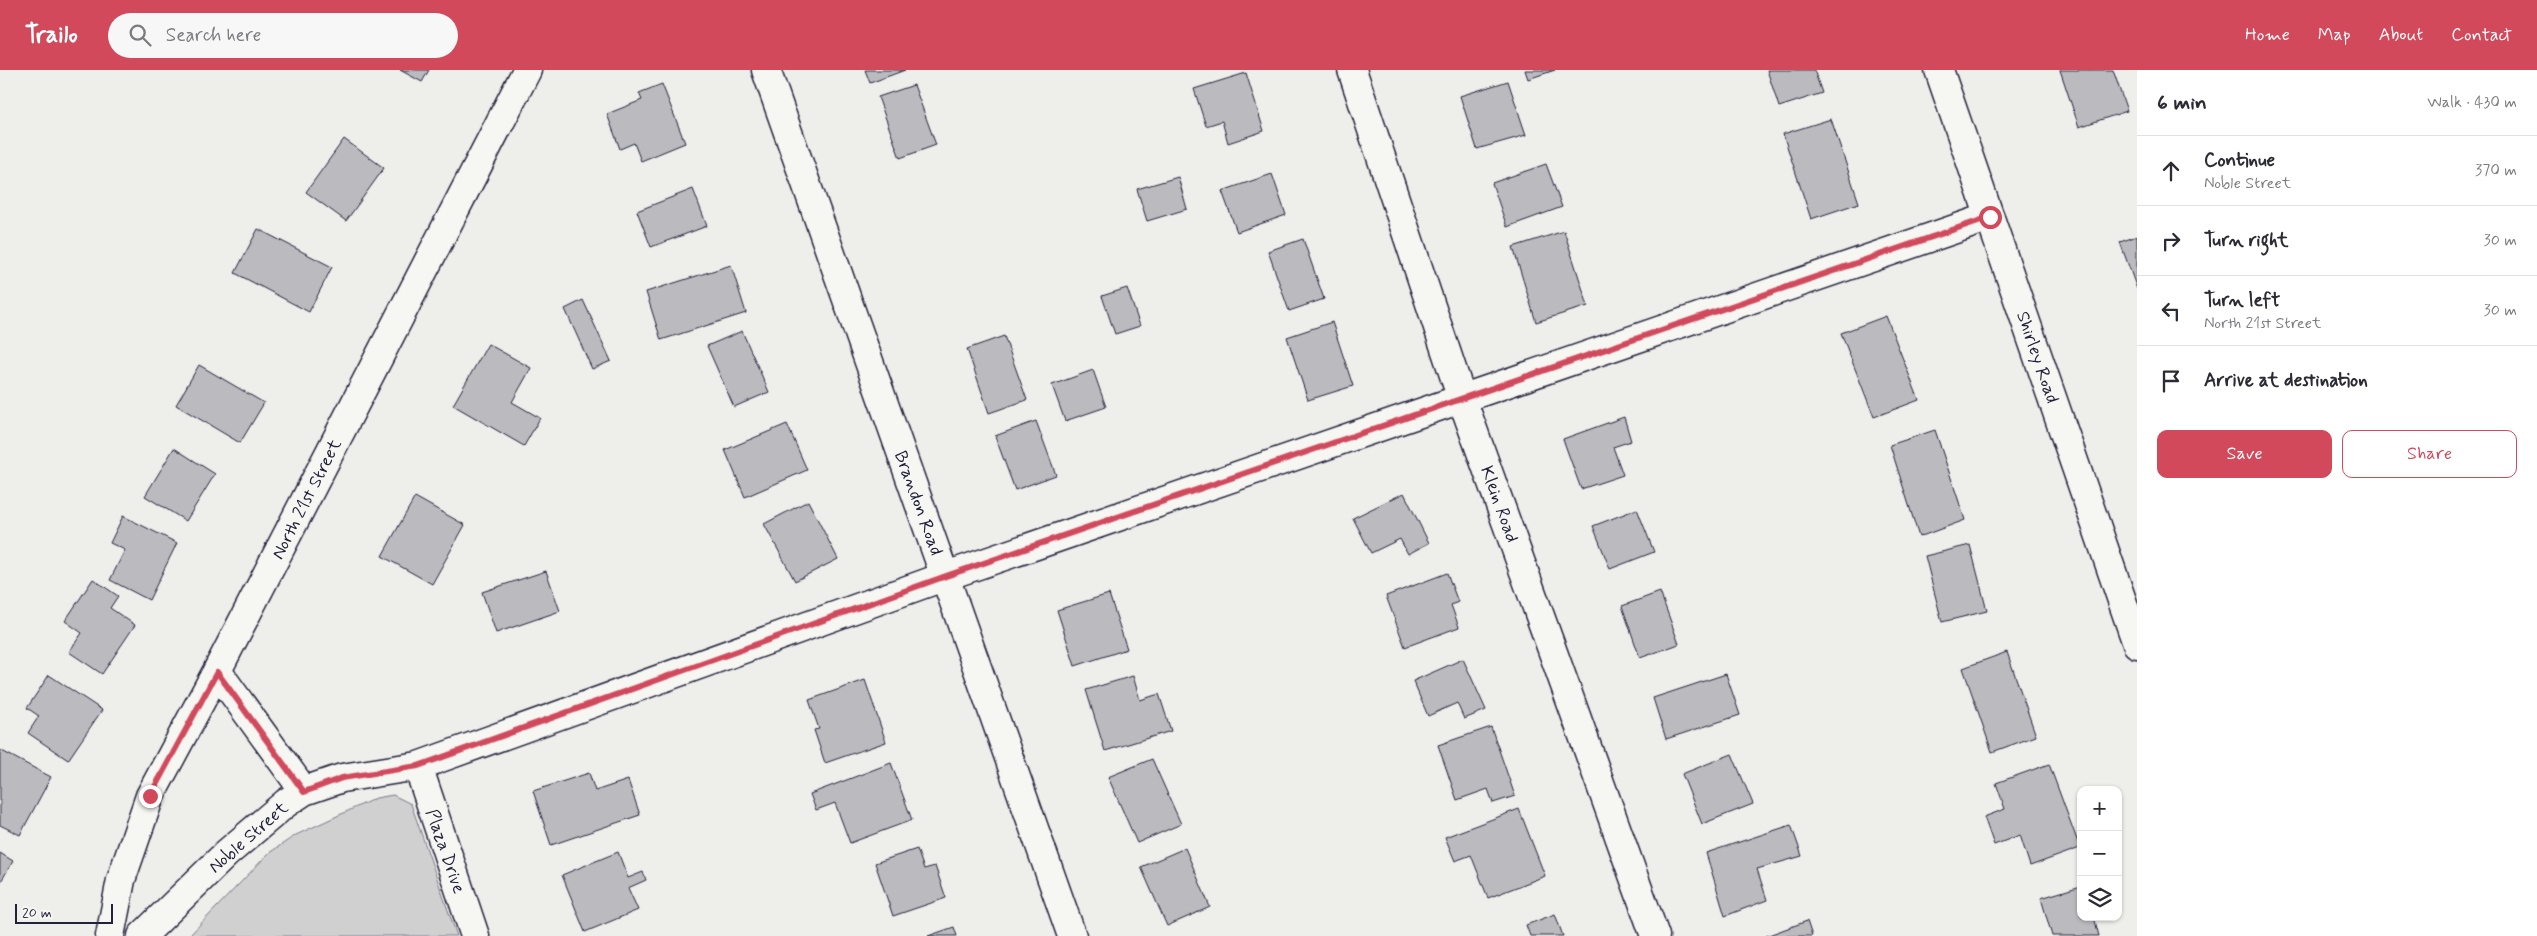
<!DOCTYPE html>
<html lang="en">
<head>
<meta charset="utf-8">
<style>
  body { margin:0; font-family:Mynerve,sans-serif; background:#f7f7f7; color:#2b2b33 }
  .controls { position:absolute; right:15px; bottom:15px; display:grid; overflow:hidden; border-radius:10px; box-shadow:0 1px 4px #0004 }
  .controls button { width:45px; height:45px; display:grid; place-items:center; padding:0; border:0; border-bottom:1px solid #e1e1e2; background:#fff; color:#2b2b33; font:25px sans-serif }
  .scale { position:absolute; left:15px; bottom:12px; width:98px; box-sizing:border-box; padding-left:5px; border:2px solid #22223b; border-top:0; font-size:14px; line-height:18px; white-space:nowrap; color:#22223b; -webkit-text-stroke:4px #f6f6f2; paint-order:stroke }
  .stop { position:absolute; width:15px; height:15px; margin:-11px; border:4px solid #d1495b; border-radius:50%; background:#fff }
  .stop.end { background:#d1495b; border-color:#fff; box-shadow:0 1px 5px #0008 }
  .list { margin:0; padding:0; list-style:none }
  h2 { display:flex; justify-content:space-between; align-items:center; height:65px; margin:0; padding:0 20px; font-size:21px }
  h2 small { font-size:16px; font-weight:400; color:#7c7c81 }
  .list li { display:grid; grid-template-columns:32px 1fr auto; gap:15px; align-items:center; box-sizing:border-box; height:70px; padding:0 20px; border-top:1px solid #e1e1e2 }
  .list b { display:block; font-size:19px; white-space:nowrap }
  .list p { margin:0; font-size:16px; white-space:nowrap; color:#7c7c81 }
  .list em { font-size:16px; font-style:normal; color:#7c7c81 }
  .actions { display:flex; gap:10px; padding:15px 20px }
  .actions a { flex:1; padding:11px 0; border:1px solid #d1495b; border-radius:10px; text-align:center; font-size:18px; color:#d1495b }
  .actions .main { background:#d1495b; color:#fff }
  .icon { flex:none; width:28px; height:28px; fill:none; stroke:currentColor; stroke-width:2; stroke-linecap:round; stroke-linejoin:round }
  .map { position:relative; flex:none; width:2137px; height:866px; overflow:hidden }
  header { display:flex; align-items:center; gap:30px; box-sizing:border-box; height:70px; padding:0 25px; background:#d1495b; color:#fff }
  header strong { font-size:24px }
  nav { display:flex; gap:28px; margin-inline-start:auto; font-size:18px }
  .search { width:350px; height:45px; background:#f7f7f7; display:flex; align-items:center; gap:12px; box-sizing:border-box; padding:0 18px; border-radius:28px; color:#7c7c81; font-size:19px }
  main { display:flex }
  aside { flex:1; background:#fff }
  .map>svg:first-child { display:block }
  .green { fill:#d0d0d1; stroke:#797986 }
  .building { fill:#bbbbbf; stroke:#22223b }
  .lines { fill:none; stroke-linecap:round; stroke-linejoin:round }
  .minor-casing { stroke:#22223b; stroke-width:31 }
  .minor { stroke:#f6f6f2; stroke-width:28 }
  .route { stroke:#d1495b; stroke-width:6 }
  .labels { text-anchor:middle; stroke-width:4.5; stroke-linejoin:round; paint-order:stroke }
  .street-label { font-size:18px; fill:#22223b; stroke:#f6f6f2 }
</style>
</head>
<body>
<header>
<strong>Trailo</strong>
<div class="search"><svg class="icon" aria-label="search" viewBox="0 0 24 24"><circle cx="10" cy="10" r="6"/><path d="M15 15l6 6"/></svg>Search here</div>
<nav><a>Home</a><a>Map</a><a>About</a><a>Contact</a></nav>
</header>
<main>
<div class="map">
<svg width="2137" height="866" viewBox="0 0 2137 866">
  <rect width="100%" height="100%" fill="#eeeeeb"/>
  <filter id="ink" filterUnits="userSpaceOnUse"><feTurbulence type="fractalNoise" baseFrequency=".02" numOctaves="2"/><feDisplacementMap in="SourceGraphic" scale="10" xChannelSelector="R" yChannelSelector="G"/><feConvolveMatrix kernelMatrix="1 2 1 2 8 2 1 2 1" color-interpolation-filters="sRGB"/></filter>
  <g filter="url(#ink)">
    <path class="green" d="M393,725L411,734L457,866H189L269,783L296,765L376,728Z"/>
    <path class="building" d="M400,0H429L422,12Z
      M865,0H905L870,13Z
      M1525,0H1555L1528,9Z
      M1767,0H1814L1822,23L1779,37Z
      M2060,0H2113L2127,41L2079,57Z
      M1246,3L1264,61L1228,73L1222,51L1206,56L1194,19Z
      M1508,11L1526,65L1477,79L1460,26Z
      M662,14L685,73L641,91L634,73L620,79L607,44L642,30L639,23Z
      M914,15L936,75L900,88L878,27Z
      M1831,49L1859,133L1811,149L1783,64Z
      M344,69L384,98L346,151L306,122Z
      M1546,94L1562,137L1507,157L1492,113Z
      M1272,104L1286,145L1237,162L1222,121Z
      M1178,107L1187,139L1147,151L1137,119Z
      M693,119L707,156L651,177L637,141Z
      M258,159L332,197L309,242L235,203Z
      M1564,161L1588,236L1536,252L1513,177Z
      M2137,166V219L2120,172Z
      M1303,169L1324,229L1289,241L1268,181Z
      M731,195L746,243L661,270L646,222Z
      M1127,218L1140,256L1115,264L1102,226Z
      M583,230L611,291L592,299L565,239Z
      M1886,246L1919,330L1874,347L1841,263Z
      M1332,252L1353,316L1308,330L1287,267Z
      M742,261L769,322L734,337L707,276Z
      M1004,266L1027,330L989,343L967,279Z
      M488,274L531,298L512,332L540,348L524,376L453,335Z
      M199,295L264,333L240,373L176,335Z
      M1093,300L1106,337L1065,351L1052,315Z
      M1624,347L1631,371L1613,377L1623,405L1581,419L1563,369Z
      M1036,351L1056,405L1015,420L995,366Z
      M787,354L807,400L745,427L725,380Z
      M1935,360L1965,450L1919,467L1890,375Z
      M174,378L215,404L186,451L145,426Z
      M1404,423L1429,473L1408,484L1400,469L1371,483L1353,448Z
      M415,427L465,455L432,514L382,486Z
      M808,431L838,489L795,511L764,454Z
      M1637,439L1654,482L1610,499L1593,456Z
      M123,446L177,473L149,530L110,510L125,480L110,473Z
      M1970,475L1987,541L1942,552L1925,486Z
      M546,501L560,541L496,563L482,522Z
      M1447,503L1458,532L1451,535L1459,557L1405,577L1386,526Z
      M93,509L118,526L110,538L135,555L102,604L69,582L82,563L65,551Z
      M1660,522L1679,574L1640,588L1622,536Z
      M1109,524L1127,579L1075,596L1057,540Z
      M2007,582L2036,666L1992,682L1963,598Z
      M1463,589L1486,640L1464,649L1457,633L1428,646L1413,611Z
      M1726,604L1740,645L1666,669L1653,628Z
      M49,605L102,640L68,690L28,663L39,646L27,638Z
      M1133,606L1140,630L1159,624L1171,661L1105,681L1086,620Z
      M865,610L886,672L825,693L814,660L819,659L809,630Z
      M1491,657L1515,726L1493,733L1488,719L1457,730L1438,675Z
      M0,680L51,707L20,765L0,755Z
      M1732,684L1753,734L1702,754L1682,704Z
      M1152,689L1181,754L1137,773L1108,707Z
      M891,693L912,750L850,773L835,733L816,740L810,724Z
      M2049,694L2080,778L2030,796L2020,765L1994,775L1984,747L2005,739L1996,713Z
      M589,703L595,721L628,710L640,745L551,775L533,721Z
      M1519,739L1545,806L1488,828L1471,785L1455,791L1445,767Z
      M1791,755L1802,786L1757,799L1767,830L1725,846L1706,783Z
      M1185,778L1210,837L1167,856L1141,797Z
      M917,779L924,799L935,796L946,828L893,846L875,793Z
      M618,782L628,808L643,802L646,810L628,818L638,840L585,862L562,805Z
      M0,783L13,791L0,813Z
      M2081,816V847H2094L2099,866H2052L2041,828Z
      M1555,844L1563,866H1530L1526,855Z
      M1807,851L1812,866H1766Z
      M954,857L957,866H928Z"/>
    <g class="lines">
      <defs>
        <path id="minor" d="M766,0L1072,866
          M1352,0L1462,329L1655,866
          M1939,0L2137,574
          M217,601L304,721
          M418,696L475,866
          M110,866L121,810L150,726L217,601L527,0
          M142,866L227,783L286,733L304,721L342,708L418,696L946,506L1990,147"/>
      </defs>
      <use href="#minor" class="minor-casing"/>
      <use href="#minor" class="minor"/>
    </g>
  </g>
  <g class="lines" filter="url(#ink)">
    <path class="route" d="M150,726L217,602L304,722L342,708L418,696L946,506L1990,147"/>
  </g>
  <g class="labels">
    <g class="street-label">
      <text transform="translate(2038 287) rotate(71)" y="6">Shirley Road</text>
      <text transform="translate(306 429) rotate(-63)" y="6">North 21st Street</text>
      <text transform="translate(919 433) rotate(70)" y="6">Brandon Road</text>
      <text transform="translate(1500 434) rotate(70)" y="6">Klein Road</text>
      <text transform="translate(248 767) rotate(-41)" y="6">Noble Street</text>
      <text transform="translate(446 781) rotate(71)" y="6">Plaza Drive</text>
    </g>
  </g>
</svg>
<div class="controls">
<button>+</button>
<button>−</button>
<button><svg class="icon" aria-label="layers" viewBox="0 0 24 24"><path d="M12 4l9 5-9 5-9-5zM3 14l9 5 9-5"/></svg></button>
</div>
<div class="scale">20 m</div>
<div class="stop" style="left:1990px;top:147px"></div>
<div class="stop end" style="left:150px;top:726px"></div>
</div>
<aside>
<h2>6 min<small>Walk · 430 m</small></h2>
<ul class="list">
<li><svg class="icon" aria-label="ahead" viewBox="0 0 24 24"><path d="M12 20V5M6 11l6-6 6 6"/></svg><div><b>Continue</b><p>Noble Street</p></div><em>370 m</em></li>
<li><svg class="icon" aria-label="right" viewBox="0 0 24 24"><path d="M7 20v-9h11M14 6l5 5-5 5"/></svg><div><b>Turn right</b></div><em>30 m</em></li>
<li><svg class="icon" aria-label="left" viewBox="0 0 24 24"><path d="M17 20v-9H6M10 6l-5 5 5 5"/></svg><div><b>Turn left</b><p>North 21st Street</p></div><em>30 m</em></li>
<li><svg class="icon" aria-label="arrive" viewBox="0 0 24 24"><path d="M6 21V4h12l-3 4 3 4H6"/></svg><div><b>Arrive at destination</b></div></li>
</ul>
<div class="actions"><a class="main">Save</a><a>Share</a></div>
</aside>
</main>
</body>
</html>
